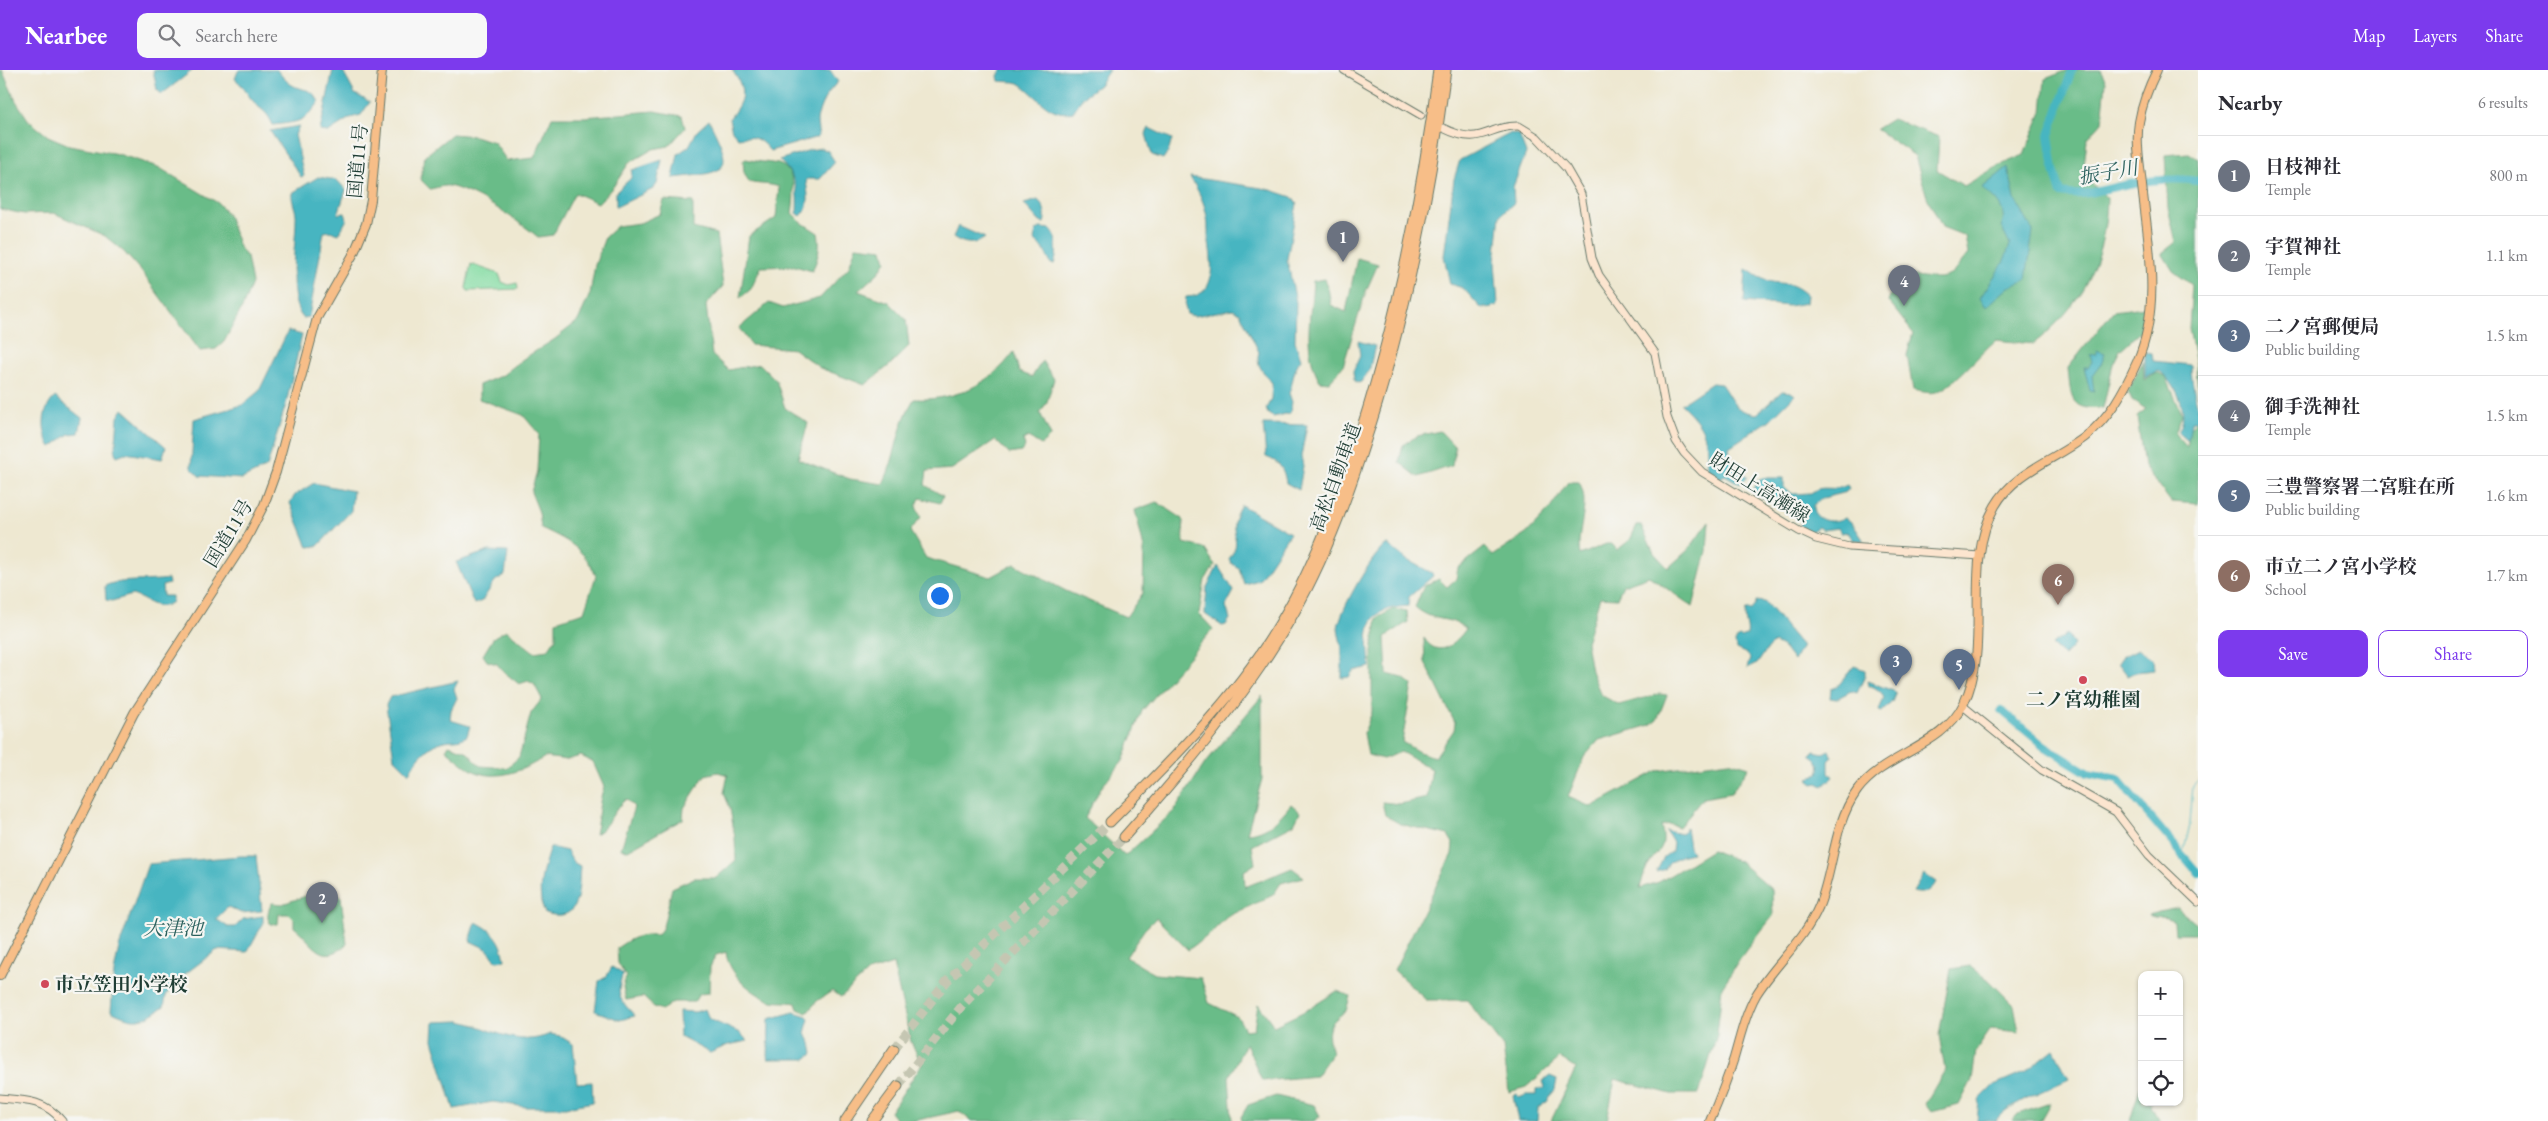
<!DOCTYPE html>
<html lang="en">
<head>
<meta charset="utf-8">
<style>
  body { margin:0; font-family:"EB Garamond","Noto Serif JP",serif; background:#f7f7f7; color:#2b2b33 }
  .controls { position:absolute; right:15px; bottom:15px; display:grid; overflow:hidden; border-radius:10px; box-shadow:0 1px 4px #0004 }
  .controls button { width:45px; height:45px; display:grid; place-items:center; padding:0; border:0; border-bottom:1px solid #e1e1e2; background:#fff; color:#2b2b33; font:25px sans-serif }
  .you { position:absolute; left:939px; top:525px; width:18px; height:18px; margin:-12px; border:4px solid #fff; border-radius:50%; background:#1a73e8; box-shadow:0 0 0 8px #1a73e833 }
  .badge { display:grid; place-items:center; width:32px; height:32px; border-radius:50%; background:#7c3aed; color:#fff; font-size:16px; font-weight:700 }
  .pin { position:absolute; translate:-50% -41px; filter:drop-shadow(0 1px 2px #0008) }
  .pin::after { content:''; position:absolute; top:26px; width:18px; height:15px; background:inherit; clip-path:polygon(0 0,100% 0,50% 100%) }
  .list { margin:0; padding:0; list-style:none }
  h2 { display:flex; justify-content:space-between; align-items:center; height:65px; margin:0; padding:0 20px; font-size:21px }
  h2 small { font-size:16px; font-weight:400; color:#7c7c81 }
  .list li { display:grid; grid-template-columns:32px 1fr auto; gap:15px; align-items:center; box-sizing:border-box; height:80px; padding:0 20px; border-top:1px solid #e1e1e2 }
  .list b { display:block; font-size:19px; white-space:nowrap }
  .list p { margin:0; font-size:16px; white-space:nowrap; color:#7c7c81 }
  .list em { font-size:16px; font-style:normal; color:#7c7c81 }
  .actions { display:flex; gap:10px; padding:15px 20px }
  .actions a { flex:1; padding:11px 0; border:1px solid #7c3aed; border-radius:10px; text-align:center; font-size:18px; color:#7c3aed }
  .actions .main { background:#7c3aed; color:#fff }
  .icon { flex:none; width:28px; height:28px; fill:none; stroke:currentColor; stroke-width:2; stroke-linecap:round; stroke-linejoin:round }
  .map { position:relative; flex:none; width:2198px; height:1051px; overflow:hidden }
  header { display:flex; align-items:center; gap:30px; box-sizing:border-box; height:70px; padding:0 25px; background:#7c3aed; color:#fff }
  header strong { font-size:24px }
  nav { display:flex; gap:28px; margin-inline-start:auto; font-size:18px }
  .search { width:350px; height:45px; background:#f7f7f7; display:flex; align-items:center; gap:12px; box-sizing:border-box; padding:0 18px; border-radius:10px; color:#7c7c81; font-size:19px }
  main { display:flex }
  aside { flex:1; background:#fff }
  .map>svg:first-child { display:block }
  .green { fill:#82dca2; stroke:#508c6b }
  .forest { fill:#69bc88; stroke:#447c5e }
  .water { fill:#47b5c1; stroke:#33797a }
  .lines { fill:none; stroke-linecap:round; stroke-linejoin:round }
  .stream { stroke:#47b5c1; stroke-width:1 }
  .river { stroke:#47b5c1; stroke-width:8 }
  .motorway-tunnel { stroke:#c5c6b2; stroke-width:9; stroke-dasharray:9 4.5; stroke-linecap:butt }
  .secondary-casing { stroke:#67796b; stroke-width:9 }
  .primary-casing { stroke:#67796b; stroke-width:10 }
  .trunk-casing { stroke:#67796b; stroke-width:10 }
  .motorway-casing { stroke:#67796b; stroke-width:11 }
  .secondary { stroke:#fce5cf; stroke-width:7 }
  .primary { stroke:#f7be88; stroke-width:8 }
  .trunk { stroke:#f7be88; stroke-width:8 }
  .motorway { stroke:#f7be88; stroke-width:9 }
  .poi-dot { fill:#d1495b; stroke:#f6f6f2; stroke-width:2 }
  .labels { text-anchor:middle; stroke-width:4.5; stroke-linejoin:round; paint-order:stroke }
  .street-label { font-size:19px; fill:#1f3d34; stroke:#f6f6f2 }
  .poi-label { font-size:19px; font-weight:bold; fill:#1f3d34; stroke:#f6f6f2 }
  .water-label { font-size:20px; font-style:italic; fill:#2b615e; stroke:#f6f6f2 }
</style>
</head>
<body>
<header>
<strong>Nearbee</strong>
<div class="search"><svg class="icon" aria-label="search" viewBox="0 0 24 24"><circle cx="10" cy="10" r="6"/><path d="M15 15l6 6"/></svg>Search here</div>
<nav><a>Map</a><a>Layers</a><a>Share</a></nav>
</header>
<main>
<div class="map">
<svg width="2198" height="1051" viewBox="0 0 2198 1051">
  <rect width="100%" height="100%" fill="#f6f6f2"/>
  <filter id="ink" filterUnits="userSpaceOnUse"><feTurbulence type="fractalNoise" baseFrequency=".02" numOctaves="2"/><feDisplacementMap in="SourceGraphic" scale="10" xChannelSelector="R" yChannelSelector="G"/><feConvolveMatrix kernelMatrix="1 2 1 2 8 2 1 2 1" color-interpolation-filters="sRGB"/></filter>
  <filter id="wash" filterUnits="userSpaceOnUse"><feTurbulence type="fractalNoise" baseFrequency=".0096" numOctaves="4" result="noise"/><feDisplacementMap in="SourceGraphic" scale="20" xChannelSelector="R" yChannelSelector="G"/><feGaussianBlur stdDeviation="1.12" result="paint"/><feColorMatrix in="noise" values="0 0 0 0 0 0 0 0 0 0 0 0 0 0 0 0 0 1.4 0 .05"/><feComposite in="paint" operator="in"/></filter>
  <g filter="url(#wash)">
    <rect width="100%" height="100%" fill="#eee8d1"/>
    <path class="green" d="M471,194L499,204L502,212L509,215L517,213L518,219L468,221L466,218Z"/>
    <path class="forest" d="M0,0H2L16,31L29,51L48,66L69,75L118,84L158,97L218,133L228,145L239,177L247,187L252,213L243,236L224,272L216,279L200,281L141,201L124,182L105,166L54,143L24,144L0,139Z
      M2068,0H2100L2106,12L2102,52L2087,69L2083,105L2107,128C2106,188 2081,238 2033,274L1996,270C1980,283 1953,317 1936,322C1929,324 1920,321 1913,320L1907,285L1913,263L1888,231L1898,206C1916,203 1940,214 1953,203C1958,197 1963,190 1968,184L1965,166L1942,157L1927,127L1915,86L1876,59L1892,49L1939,67L1937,100L1964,116L1998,96L2024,85L2042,42L2045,9Z
      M654,41L682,46L685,58L669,76L653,79L629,93L613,117L598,133L575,123L553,165L538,167C516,149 478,123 449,116C444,115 436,118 430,119L420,109L425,86L452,64L474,66L494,72L507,91L534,88L552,47H584Z
      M2189,83L2198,89V326L2196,295L2189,258L2192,215L2173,201L2162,183L2176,172L2168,138L2165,85Z
      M746,89C757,92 768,92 778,94C798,99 794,129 792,143L801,152L818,163C821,177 818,189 812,201L795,196L761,197L751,219L740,228L749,166L776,148L779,117C768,113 759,115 749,112L744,102L743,91Z
      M664,130L693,132V158L716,164L723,216L706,235L712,285L728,300L760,294L776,310L785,338L808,353L798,389L850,409L883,414C897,386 897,355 914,329C954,331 990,315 1014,282L1019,302L1032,307L1042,291L1054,309L1047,332L1040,343L1051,366L1041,375L1028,367L1023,370L1025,377L1021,382L1009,384L995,370L952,399L927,401L925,415L943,426L940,433L920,428L916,437L921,447L910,461L926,488L991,507L1015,494L1066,521L1126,547L1143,523L1144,478L1135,440L1157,432L1183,449L1184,473L1204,478L1215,495L1205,510L1199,544L1213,559L1142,641L1123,691L1100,719L1085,748L1125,786L1174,741L1206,692L1262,626V709L1247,763C1267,762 1279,749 1291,734L1300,742L1294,754L1252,776L1255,794L1244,801L1245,817L1292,798L1304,807L1281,813L1273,825L1227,847L1210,864L1188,880L1156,848L1144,860L1126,887L1154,904L1201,908L1209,933L1238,947L1245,960L1254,959L1258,934L1274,956L1307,940L1337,921L1350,926L1346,941C1326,955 1326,960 1332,983L1316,1006L1262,1011L1246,973L1229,1007L1232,1051H971L959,1041L913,1051H897L890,1042L922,994L911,972L893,894L868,902L841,927L832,921L817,931L807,943L798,939L796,933C787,931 776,933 769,930C750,922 728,903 726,882L716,885L710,897L709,923L699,924L694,932H673L662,940L654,937L643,927L626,930L623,917L626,907L618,893L617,878C632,867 640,864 658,865L663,857L672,818L694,808H716L736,790L735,768L730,738L724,723L728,705L718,702L705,705L684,738L683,749L628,780L621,779L634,737L626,729C613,740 608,758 595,764C599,748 598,733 604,717L593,692L581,686L566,690L545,687C526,699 502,710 479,703C468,700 456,687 446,680L449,675L466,681L480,696L507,698L519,687L531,643L542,629L534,614L528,611L519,614L504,602L497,594L487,591L483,585L494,567L506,560L534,582L548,580L556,568V551L584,542L596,506C584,478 567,470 541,458L539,442L531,422L537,401L539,364L523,345L479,329V315L503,305L523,289L555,269L578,251L590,224L595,195L605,167L617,156L640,153L660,144Z
      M856,176L883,179L886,191L878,203L858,221L889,232L906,249L909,276L890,295L865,315L820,298L794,279L751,275L739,258L769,233L783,238L820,228L849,197Z
      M1357,188L1378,194L1366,221L1343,296L1329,312L1320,311C1302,280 1311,246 1313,211L1324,209L1328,218L1331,235L1346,242Z
      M2145,237L2143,259L2120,280L2113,294L2103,338C2069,341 2071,328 2068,298L2113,241Z
      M2143,291L2144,310L2157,302L2166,307L2182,344L2175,364L2187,377L2190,358L2196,351H2198V434L2171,432L2144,397L2137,346L2146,339L2132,330L2128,321Z
      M1440,361L1455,377L1452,396L1418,407L1399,392L1403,375L1417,366Z
      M1568,412H1579C1592,435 1575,461 1580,485L1606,474H1612L1617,480L1630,470L1637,455H1641L1654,483L1668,498L1688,480L1709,452L1707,481L1693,537L1649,506L1623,515L1617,528L1600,527L1586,572L1591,601L1601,625L1619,635L1659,624L1667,625L1657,650L1650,655L1599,670L1584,687L1568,727L1591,737L1657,701L1729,691L1749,697L1731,723L1703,728L1679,757L1669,754L1661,756C1668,782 1656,779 1646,799C1643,805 1642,812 1640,818L1659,812L1712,780L1740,792L1772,820L1773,846L1746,880L1722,917L1717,965L1699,1024H1671L1615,1009L1607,1051H1551L1576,998L1560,988L1526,1017L1509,1022L1503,977L1467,930H1426L1394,900L1452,784L1453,773L1448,765L1400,754L1385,745L1382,732L1400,734L1427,728L1432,699L1401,682L1383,689L1368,685L1364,663L1372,642V582L1377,548L1394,539L1407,542L1408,552L1385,567L1387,604L1403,608L1412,615L1402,672L1419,682L1435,687L1454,660L1455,653L1425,592L1424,568C1438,590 1455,574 1466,559C1449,545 1435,554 1415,537L1424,516L1439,509L1447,517L1456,509L1458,498L1485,477L1493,486L1526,464L1549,440Z
      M335,823L341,827L347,874C321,898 313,871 294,857V849L289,844H279L278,854H270C266,847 268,840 272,833L282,834L312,824Z
      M2177,838L2198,855L2197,864H2175L2174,851C2164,844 2156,850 2148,845Z
      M1970,896L1989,910L2014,935L2019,962L1991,959L1976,981L1972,1010L1959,1035L1931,1042L1925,1034L1945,1000L1939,965L1951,899Z
      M2142,1011V1032H2151L2150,1036L2160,1051H2130Z
      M1276,1026L1314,1035L1320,1046L1314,1051H1242L1241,1047L1248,1035Z
      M2050,1033L2040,1051H2012L2018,1044Z"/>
    <path class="water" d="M153,0H193L162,24L157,20Z
      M241,0H277C281,5 287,12 292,15C304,22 311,16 319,32C305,53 297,52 273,55C265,38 262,42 253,31C246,23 243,15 235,9L238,1Z
      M333,0H342L355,24L370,32L361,45L350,48L328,62L320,61Z
      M732,0H830L838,12C827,22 819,36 817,51C817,57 819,62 818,67L770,81C760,69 754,65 738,68L732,61L729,49C744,30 747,21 732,0Z
      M1001,0H1109L1099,15L1083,27L1073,42C1048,47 1038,25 1019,13C1014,11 1005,12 999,11L998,6Z
      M709,50C737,104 726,102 673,108L678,84L689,76L697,61Z
      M299,56L295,65L304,106L301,107L270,61Z
      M1149,58L1172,69L1169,80L1163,89L1152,85L1146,64Z
      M1511,63L1519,65L1526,83L1513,117L1514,133L1500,145L1495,192L1498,235L1488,238H1481L1463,218L1450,214L1444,186L1454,109L1460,90Z
      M821,78L828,81L835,92L820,109H808L806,111C808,125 811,135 801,146L797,143C798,120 797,107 779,90L810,80Z
      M662,90L657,114L653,119L616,137V122L631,108L632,100Z
      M2008,97L2015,129L2033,161L2026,210L2009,217L1986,237L1980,228L2003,193L2010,175L2001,157C2009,140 1995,128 1982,118Z
      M318,107L337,110L346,120L338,144L345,143L347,149L339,164L330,161L324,162L309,247L303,248C286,229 296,175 296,149C297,140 291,132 292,123Z
      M1190,107L1268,119L1292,127L1297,134L1287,189L1296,232L1295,271L1301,289C1292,301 1294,311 1289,323L1292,332L1290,343L1273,347L1268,344L1266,339L1271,329L1272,313C1264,302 1255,296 1259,282L1240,243L1233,239L1194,246L1187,244L1185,236L1186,227C1223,226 1209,184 1208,161C1208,152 1207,144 1204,135C1201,125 1195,116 1190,107Z
      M1038,130C1044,135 1047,145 1044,153L1040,152L1024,134Z
      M958,156L985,168C974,176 963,174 953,167Z
      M1040,158L1051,159C1057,165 1058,186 1054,194H1051L1043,178L1034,170L1036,161Z
      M1746,199C1752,202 1757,207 1763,209C1781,217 1788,208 1807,225L1806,233L1789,236L1744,232Z
      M288,261L302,265L286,334L267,397L242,409L199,406L191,398L194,349L242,335L259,321Z
      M1358,271L1375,276L1369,301L1361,312L1358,313L1354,310L1353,301L1360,286Z
      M2096,280L2105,283L2101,294L2092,306L2094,322L2090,321L2084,297H2088L2092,292L2090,285L2097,284Z
      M2145,282L2152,283L2153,291L2191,295C2191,315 2198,330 2198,349L2191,352L2188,371L2178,362C2191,343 2176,312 2158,300L2145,308Z
      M1712,313L1721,314C1734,332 1733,341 1757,344L1782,321L1791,322L1795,325L1770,350L1729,377L1731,391L1747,407L1740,414L1725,405L1720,408L1707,399C1708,365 1705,357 1681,334Z
      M55,327L82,348L79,363L69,364L51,377C41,362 41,340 55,327Z
      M123,339L166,377L162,389L125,383L117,386L115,383L118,347Z
      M1263,354L1307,355L1301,386L1303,396L1299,420L1286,413C1284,399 1280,392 1266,387Z
      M1762,408H1784V418L1793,424L1811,423C1821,413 1834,423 1847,415L1849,418L1846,422L1823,428L1813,435V440C1818,452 1834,454 1845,447L1852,453L1864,471L1853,470L1848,462L1841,463L1838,458L1822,460L1818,457L1810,462L1800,456L1801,452L1799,442L1790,436L1777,433L1768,423L1765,429L1753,421L1758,410Z
      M314,413L353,421L351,441L318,476L308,477L290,433L295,425Z
      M1241,435L1290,463L1259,510L1244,514L1239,498L1232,494L1229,489C1239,474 1235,473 1234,458C1233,450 1237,442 1241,435Z
      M1387,474L1407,490L1432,503L1433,506L1409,527L1408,536C1363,539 1367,559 1370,597L1353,601L1349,607L1342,608C1342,599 1342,590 1342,581C1342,573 1338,565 1338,558C1340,540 1372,484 1387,474Z
      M489,481L508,482L505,505L495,511L482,531L474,534L456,492Z
      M1218,496L1234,521L1226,536L1230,549L1226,555L1222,556L1205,544L1207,517Z
      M168,509L169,514L162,516L163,526H172V532C157,543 147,529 132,525L112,531L106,530L105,516C118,509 150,512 168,509Z
      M1756,531L1765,532L1802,576L1794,591L1784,578L1774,573L1768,578L1757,594L1747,598L1750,588L1747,584L1736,579L1735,572L1739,567L1742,568L1747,565C1749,557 1743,549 1746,540H1751L1756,534Z
      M2067,564L2074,575L2064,586L2052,575Z
      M2138,579L2153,589L2154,600L2136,602L2128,606L2118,593L2122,587Z
      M1854,596L1865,600V606L1857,623L1851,621L1836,629L1830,628L1831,619L1837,617Z
      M458,611L454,619L457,628L451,640L450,650L470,656L467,666C456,672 454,669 444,671C426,676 417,689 409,703L394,688L386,635L390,627Z
      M1867,611L1896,622L1892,632L1882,642L1879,641L1884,627C1882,622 1873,615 1868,616Z
      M1829,680L1832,688L1829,691V702L1833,707L1823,716L1818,713L1813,714L1808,710L1818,703C1822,692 1818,691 1810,685L1814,681L1823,683Z
      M1686,757L1689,777L1692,783C1681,785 1672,788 1665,799L1656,802L1665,786L1672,781L1673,773L1666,761L1682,764Z
      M550,777L567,781L573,792L580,796C578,823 581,854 545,843C535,822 543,799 550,777Z
      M240,786H256L262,841L241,843L228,837L216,849L228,857H235L243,849L263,846V854L247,882L217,880L173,913L166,926L164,936C144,952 134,953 111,941L114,902L119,877L148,794Z
      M1924,804L1936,812C1931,822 1923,825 1913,822Z
      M476,852C494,861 502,870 505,890L497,891L487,879L470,871Z
      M612,897L623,904C615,927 620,929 635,946L620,950L595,941L599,911L606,907Z
      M705,939L709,949L740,963L748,971L728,975L710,983L680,967L679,941L695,942Z
      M794,942L807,946L809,949L805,963L811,973L813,984L806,989H768L769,949Z
      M460,951C491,957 517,979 550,964L560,966L573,974L577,1013L592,1012L593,1032L566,1037H526L493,1032L454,1039L433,970L434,952Z
      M2054,979L2069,1009C2053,1017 2002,1036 1996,1051H1977L1979,1030L1994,1015L2026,1001Z
      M1550,1006L1557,1009L1555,1020L1548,1028V1031L1538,1038L1537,1051H1518L1513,1026L1517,1024L1519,1028L1526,1025H1536V1020L1545,1018L1543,1011Z"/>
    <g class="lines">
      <path class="stream" d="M2183,785L2190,754L2193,715L2198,710"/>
      <path class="river" d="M2072,0L2049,65L2054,100L2061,123C2084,128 2106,118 2129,114C2152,110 2175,108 2198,111
        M2001,640L2044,676L2088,703L2118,709L2198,803"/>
    </g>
  </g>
  <g filter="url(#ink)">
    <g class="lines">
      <path class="motorway-tunnel" d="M894,979L947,911L1110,752
        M898,1016L961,937L1124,767"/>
      <defs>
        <path id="secondary" d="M1344,0L1421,45
          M1443,58C1483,78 1486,55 1519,56L1537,67L1566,98L1581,124L1592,188L1599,205L1655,283L1667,347L1676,371L1684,383L1702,402L1799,461L1816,469L1849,477L1980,486
          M1963,636L2042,700L2116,742L2149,785L2198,832
          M0,1028C25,1030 45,1030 62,1051"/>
        <path id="primary" d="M1710,1051C1719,1030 1727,1010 1734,988C1740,968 1745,944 1756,925C1775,894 1804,871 1819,836C1834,799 1833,754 1857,721C1885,683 1943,678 1964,633C1993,572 1961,496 1995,436C2015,401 2055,390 2085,367C2110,347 2124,321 2137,292C2163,233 2147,169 2141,106C2139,88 2136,70 2139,52C2142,34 2149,16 2157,0"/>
        <path id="trunk" d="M0,906L134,643L246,470L264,435L276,402L317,248L354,183L366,154L371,130L382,0"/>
        <path id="motorway" d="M1110,752C1176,686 1243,621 1288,539C1315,491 1335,438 1352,387C1395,261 1421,132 1438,0
          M1124,767C1187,696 1247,625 1294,543C1323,493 1344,437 1362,382C1404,258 1429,130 1446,0
          M845,1051L894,979
          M872,1051L898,1016"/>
      </defs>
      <use href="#secondary" class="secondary-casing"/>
      <use href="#primary" class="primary-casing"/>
      <use href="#trunk" class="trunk-casing"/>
      <use href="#motorway" class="motorway-casing"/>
      <use href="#secondary" class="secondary"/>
      <use href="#primary" class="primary"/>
      <use href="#trunk" class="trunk"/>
      <use href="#motorway" class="motorway"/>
    </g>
  </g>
  <g class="poi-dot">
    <circle cx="2083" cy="610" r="5"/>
    <circle cx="45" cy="914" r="5"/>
  </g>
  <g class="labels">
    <g class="street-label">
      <text transform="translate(357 91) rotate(-85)" y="7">国道11号</text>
      <text transform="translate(1335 407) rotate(-70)" y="7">高松自動車道</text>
      <text transform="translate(1760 417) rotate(32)" y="7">財田上高瀬線</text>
      <text transform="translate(228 463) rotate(-59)" y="7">国道11号</text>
    </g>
    <g class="poi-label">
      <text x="2083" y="636">二ノ宮幼稚園</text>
      <text x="55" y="921" text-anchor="start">市立笠田小学校</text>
    </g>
    <g class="water-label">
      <text transform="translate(2108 102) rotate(-10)" y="7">振子川</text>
      <text x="173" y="865">大津池</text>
    </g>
  </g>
</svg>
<div class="controls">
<button>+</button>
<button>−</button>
<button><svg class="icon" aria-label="locate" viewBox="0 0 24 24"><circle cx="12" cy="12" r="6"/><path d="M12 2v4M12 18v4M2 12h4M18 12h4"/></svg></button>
</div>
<div class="you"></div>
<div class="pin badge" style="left:1343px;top:192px;background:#6b7280">1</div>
<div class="pin badge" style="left:322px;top:853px;background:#6b7280">2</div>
<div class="pin badge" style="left:1896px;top:616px;background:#5c6f8a">3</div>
<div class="pin badge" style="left:1904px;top:236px;background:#6b7280">4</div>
<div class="pin badge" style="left:1959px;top:620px;background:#5c6f8a">5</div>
<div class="pin badge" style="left:2058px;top:535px;background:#8d6e63">6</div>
</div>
<aside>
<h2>Nearby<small>6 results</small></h2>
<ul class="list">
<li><span class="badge" style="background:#6b7280">1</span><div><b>日枝神社</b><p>Temple</p></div><em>800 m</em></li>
<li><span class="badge" style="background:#6b7280">2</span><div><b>宇賀神社</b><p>Temple</p></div><em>1.1 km</em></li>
<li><span class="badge" style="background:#5c6f8a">3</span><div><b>二ノ宮郵便局</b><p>Public building</p></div><em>1.5 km</em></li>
<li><span class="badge" style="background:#6b7280">4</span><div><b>御手洗神社</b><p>Temple</p></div><em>1.5 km</em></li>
<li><span class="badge" style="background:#5c6f8a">5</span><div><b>三豊警察署二宮駐在所</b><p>Public building</p></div><em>1.6 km</em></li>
<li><span class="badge" style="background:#8d6e63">6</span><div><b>市立二ノ宮小学校</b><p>School</p></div><em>1.7 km</em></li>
</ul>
<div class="actions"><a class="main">Save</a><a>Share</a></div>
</aside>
</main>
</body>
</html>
